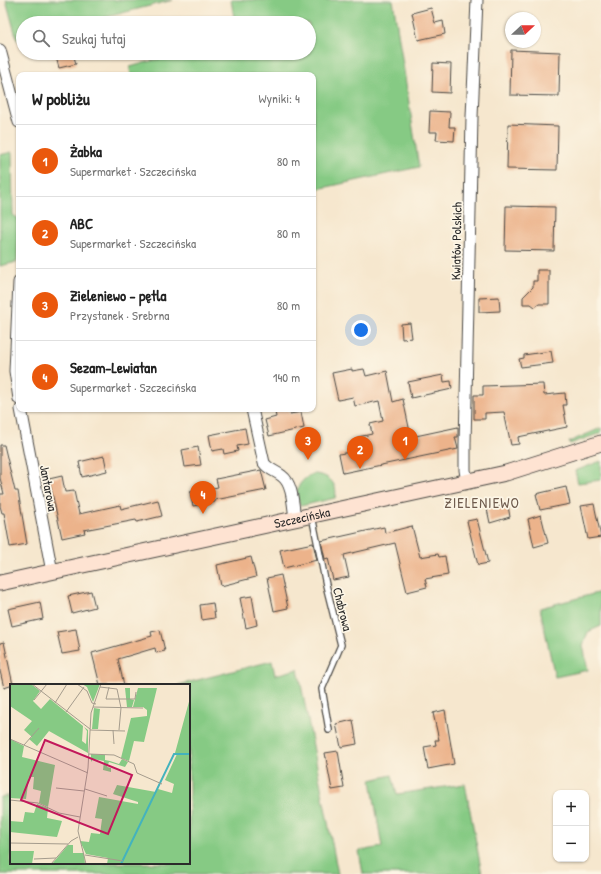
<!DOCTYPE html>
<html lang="pl">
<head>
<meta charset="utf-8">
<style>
  body { margin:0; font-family:"Patrick Hand",sans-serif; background:#f2f2f2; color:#222 }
  .controls { position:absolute; right:12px; bottom:12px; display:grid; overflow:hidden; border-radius:8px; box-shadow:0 1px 3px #0004 }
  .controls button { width:36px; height:36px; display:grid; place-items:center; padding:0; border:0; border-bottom:1px solid #e0e0e0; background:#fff; color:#222; font:20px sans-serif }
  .compass { position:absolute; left:505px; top:12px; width:36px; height:36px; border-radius:50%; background:#fff; box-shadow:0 1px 3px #0004; rotate:68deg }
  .you { position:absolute; left:361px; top:330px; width:14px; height:14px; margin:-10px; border:3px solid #fff; border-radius:50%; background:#1a73e8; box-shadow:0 0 0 6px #1a73e833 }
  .badge { display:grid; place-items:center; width:26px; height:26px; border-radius:50%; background:#ea580c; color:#fff; font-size:13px; font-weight:700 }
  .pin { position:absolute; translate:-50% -33px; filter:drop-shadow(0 1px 2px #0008) }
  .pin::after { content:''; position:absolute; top:21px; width:14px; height:12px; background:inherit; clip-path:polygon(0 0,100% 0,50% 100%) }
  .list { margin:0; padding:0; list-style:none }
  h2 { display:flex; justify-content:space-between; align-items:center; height:52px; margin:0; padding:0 16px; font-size:17px }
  h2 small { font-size:13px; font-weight:400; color:#767676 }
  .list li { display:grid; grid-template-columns:26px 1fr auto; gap:12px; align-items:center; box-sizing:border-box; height:72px; padding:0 16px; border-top:1px solid #e0e0e0 }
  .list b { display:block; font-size:15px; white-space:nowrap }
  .list p { margin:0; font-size:13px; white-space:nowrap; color:#767676 }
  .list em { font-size:13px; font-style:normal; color:#767676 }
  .icon { flex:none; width:22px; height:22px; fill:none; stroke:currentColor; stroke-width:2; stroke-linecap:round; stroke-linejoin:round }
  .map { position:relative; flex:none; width:601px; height:874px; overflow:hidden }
  .search { position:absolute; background:#fff; box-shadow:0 1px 3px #0004; left:16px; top:16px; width:300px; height:44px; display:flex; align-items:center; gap:10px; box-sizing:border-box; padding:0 14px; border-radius:22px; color:#767676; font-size:15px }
  .panel { position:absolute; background:#fff; box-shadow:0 1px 3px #0004; left:16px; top:72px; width:300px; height:340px; border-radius:8px }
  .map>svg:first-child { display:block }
  .green { fill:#86ca84; stroke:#587a58 }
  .building { fill:#ecb38b }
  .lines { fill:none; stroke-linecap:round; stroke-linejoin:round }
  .lane-casing { stroke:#494743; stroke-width:8 }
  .street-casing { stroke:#494743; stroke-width:13 }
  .secondary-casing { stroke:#494743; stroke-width:17 }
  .lane { stroke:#fff; stroke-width:5.5 }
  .street { stroke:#fff; stroke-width:11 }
  .secondary { stroke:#fee3d2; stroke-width:15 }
  .labels { text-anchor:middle; stroke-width:3.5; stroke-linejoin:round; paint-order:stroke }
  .street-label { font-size:13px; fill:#2b2b2b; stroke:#fcf5e5 }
  .quarter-label { font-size:15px; letter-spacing:1px; fill:#6f5b4d; stroke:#fcf5e5 }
  .inset-river { fill:none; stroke:#44b3bd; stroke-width:2 }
  .inset-road { fill:none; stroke:#a59c8d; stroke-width:1 }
  .view { fill:#c2185b; fill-opacity:0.15; stroke:#c2185b; stroke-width:2 }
  .inset-edge { fill:none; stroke:#2b2b2b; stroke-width:2 }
</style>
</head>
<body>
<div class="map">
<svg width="601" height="874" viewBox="0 0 601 874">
  <rect width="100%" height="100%" fill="#fcf5e5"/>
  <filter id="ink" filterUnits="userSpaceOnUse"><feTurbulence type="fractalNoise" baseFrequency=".025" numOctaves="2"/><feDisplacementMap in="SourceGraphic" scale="8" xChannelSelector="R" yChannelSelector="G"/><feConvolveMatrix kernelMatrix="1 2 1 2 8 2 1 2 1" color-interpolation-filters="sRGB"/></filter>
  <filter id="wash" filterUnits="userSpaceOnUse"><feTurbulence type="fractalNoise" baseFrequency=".012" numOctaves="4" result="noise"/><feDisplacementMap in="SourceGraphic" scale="16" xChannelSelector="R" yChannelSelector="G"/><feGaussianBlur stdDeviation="0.9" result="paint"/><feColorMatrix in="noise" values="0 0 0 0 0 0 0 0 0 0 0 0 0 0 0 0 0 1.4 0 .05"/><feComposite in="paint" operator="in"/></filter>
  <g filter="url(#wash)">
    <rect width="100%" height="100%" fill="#f6e7ce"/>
    <path class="green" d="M6,0H173L83,23H23V39L17,40Z
      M231,0H393L419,167L313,190V75H131L130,67L179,53H309V23H235Z
      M12,152L13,215L19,219L17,262L0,266V155Z
      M601,428V433L570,444L569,442Z
      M601,461V480L578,483L575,471Z
      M313,474C327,474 339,483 335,498L301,506C292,492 299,480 313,474Z
      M601,592V626L588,632L583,645L588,670L555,677L540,608Z
      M272,661L275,675L298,669L338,874H0V797L11,795V863H189V685H178Z
      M392,775L397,794L465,784L482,874H363L359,851L382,847L371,780Z"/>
    <g id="blocks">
      <path class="building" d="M431,8L435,23L443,21L445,34L418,40L412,13Z
        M511,50L560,52L559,96L510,95Z
        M55,53H73L76,64L59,68Z
        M433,63L451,64L450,93L432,92Z
        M430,111L450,112L449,127H455L454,141L436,140L437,132H429Z
        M508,124L558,126L557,170L507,169Z
        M506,206L555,207L554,251L505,250Z
        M537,270H549V304H539L535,307L531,304H523V297L533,287V281H537Z
        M499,297L500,311L479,312V298Z
        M410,323L412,338L402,339L401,324Z
        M551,351L553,363L521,367L519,359L524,358V355Z
        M352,369V371L364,369L366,376L387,371L393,402L403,399L411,437L458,427V437H455L458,449L343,473L339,454L361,450L358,437L372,434L370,424L383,421L379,401L355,406L353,397L338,400L332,373Z
        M443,375L444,382L451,381L452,389L411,398L408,382Z
        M543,384L544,395L565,393L566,405H563L567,427L518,437L519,444L511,445L504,412L485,413V419H474V395H483V386Z
        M289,409L290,414L301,412L304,428L269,436L265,420L276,417L275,412Z
        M245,428L248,444L237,446L238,451L224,454L223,449L212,451L209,435Z
        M0,445H4L15,491H18L27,544L10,547L4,513H2L0,506V494H4L0,478Z
        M198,447L201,465L185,467L182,450Z
        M104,456L107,471L82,477L79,462Z
        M261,470L266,490L215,500V502L193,506L190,492L218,487L216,479Z
        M62,476L65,492L74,491L79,514L120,505L121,509L158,500L162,516L137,522L136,520L84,530L85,533L62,538L49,479Z
        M566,487L570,504L540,510L536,494Z
        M594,504L601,537L588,539L581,506Z
        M502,506V507L508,506L510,517L490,523L487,509Z
        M541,515L548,543L534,547L528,519Z
        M477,519L488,563L478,565L467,521Z
        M412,526L420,557L438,554L439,557L445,556L448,575L425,579L427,587L407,592L395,543L344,555L349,577L333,580L328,558L325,559L321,541L384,527L385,533Z
        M313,543L317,560L284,568L280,550Z
        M251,557L256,577L221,586L217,565Z
        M281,575L288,608L274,611L267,578Z
        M91,591L95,607L72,613L68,596Z
        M252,596L257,625L246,628L240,598Z
        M40,602L43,619L12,626L8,609Z
        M213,603L215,618L202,620L200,605Z
        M76,629L80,651L62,654L57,632Z
        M160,630L165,651L156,653L155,648L118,659L124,685H100L92,653L152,636L151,632Z
        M4,642L13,685L4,688L0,671V643Z
        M445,710L454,764L428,769L424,747L436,745L435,740H439L433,713Z
        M353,720L357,744L341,747L336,724Z
        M338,751L344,788L332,790L325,753Z"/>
    </g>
  </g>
  <g filter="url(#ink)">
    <use href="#blocks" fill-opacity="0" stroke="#494743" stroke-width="1"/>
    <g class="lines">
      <defs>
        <path id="lane" d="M312,516L326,585L341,645L322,689L329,730"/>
        <path id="street" d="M0,50L19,122
          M19,282L15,371L19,399
          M21,409L52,572
          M252,409L264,463C269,470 276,471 282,476C293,484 293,506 295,519
          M467,482L465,470V444L472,117L477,0"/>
        <g id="secondary">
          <path id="s1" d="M0,583L506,473L601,443"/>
        </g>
      </defs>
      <use href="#lane" class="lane-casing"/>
      <use href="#street" class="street-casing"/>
      <use href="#secondary" class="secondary-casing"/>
      <use href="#lane" class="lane"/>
      <use href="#street" class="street"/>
      <use href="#secondary" class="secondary"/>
    </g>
  </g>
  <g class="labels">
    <g class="street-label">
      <text transform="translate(456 241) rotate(-89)" y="5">Kwiatów Polskich</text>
      <text transform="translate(49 488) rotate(79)" y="5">Jantarowa</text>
      <text dy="5" stroke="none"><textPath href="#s1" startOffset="309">Szczecińska</textPath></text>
      <text transform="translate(343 609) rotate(76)" y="5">Chabrowa</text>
    </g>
    <g class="quarter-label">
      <text x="482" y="508">ZIELENIEWO</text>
    </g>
  </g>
  <g transform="translate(10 684)">
    <rect width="180" height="180" fill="#f6e7ce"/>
    <path d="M0,0H21L30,7L23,17L31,25L40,15L73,42L72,57L76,60L77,47L74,43L78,46V77V69L39,47L27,62L19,55L22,53L14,46L22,37L0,22ZM72,0H90L83,18L77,3ZM115,4H120V15L124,16L122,23H117ZM128,4H147L134,58L124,57L119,77L111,74L121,34L137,32V26L133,23H123ZM180,14V180H97L98,174L76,170L70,157L79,158L81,149L90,150L92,135L85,134L89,113L128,120V118L103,110L107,101L146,108L148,105L162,109L164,100L155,96L167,70L165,69ZM84,24L90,25L88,45H82ZM0,55L14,62L12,73L45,81L38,123L29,119L31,107L23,105L24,93H19L16,115L0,114ZM81,70L95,71V76L100,77L109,80L112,75L118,78L115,83L99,78L97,83L101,84V88L93,86L94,77L83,75L81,78ZM27,120L38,124L37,134L52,137L47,153L0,148V137L13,138L15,128L24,129ZM58,161H63V169H74L75,180H42ZM0,167H24L22,180H0Z" fill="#86ca84"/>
    <path class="inset-river" d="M111,180L164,70H180"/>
    <path class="inset-road" d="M22,0L80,45M67,0L77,7L82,19L86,20M90,3L107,5L111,24L109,46M99,3L96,15H125L126,8M24,16L37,0M45,19L57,0M83,23L133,24M56,28L74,3M80,46L115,47M103,46L104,60M0,55L78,89M14,61L29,44M79,70L104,71L124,80L127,89L152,100M46,104L74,107M75,105L97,112M0,116L28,119L49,129L70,133M0,159L58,160M75,171L113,177M24,175L46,174M41,180L61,157L68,153M76,180L68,147L78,84L81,29L91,0"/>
    <path class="view" d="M35,56L122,91L98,150L11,116Z"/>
    <rect width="180" height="180" class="inset-edge"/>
  </g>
</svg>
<div class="controls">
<button>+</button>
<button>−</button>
</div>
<svg class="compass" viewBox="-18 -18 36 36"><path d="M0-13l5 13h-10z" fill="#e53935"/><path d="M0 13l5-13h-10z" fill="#767676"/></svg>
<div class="you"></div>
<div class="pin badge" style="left:405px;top:460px">1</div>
<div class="pin badge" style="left:360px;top:469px">2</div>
<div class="pin badge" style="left:308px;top:460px">3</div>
<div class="pin badge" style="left:203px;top:514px">4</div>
<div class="search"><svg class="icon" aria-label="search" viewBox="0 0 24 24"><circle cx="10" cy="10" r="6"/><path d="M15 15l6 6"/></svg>Szukaj tutaj</div>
<section class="panel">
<h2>W pobliżu<small>Wyniki: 4</small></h2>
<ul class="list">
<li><span class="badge">1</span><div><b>Żabka</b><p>Supermarket · Szczecińska</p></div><em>80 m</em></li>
<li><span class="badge">2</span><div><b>ABC</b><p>Supermarket · Szczecińska</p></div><em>80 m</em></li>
<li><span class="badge">3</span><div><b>Zieleniewo - pętla</b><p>Przystanek · Srebrna</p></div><em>80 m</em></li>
<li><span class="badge">4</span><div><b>Sezam-Lewiatan</b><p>Supermarket · Szczecińska</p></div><em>140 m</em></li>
</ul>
</section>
</div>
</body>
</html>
